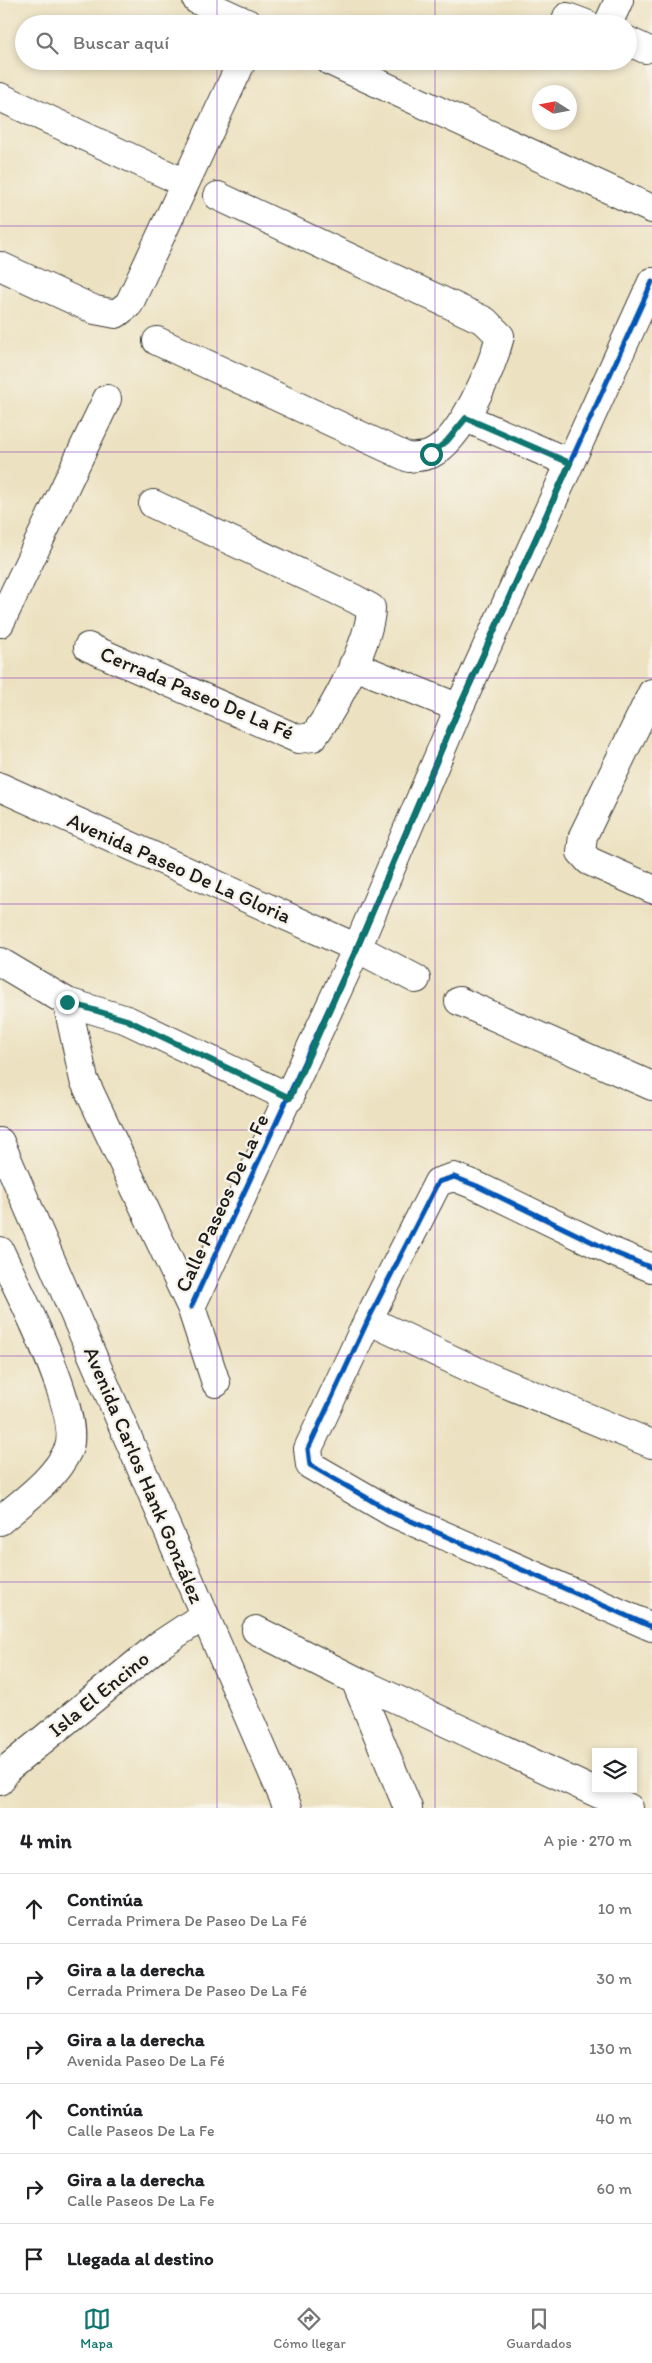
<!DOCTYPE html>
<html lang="es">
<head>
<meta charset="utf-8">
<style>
  body { margin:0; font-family:Itim,sans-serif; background:#f6f6f6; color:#202124 }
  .controls { position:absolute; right:15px; bottom:15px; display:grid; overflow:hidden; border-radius:0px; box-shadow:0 2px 8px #0003 }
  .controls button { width:45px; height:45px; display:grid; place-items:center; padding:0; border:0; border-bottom:1px solid #e0e0e0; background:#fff; color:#202124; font:25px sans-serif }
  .compass { position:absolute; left:532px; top:85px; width:45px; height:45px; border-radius:50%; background:#fff; box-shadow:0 2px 8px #0003; rotate:281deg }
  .stop { position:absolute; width:15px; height:15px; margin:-11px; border:4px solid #0f766e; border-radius:50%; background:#fff }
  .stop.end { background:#0f766e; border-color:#fff; box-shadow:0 1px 5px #0008 }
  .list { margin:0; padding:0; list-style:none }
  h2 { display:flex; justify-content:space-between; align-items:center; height:65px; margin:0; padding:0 20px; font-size:21px }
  h2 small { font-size:16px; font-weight:400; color:#757577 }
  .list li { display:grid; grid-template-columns:32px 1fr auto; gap:15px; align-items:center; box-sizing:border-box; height:70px; padding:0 20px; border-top:1px solid #e0e0e0 }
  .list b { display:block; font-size:19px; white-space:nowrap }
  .list p { margin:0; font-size:16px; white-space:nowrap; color:#757577 }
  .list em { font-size:16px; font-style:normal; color:#757577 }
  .icon { flex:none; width:28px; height:28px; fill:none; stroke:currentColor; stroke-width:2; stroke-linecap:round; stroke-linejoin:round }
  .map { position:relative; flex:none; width:652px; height:1808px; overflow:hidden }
  .search { position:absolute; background:#fff; box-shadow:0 2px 8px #0003; left:15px; right:15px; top:15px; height:55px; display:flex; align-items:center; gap:12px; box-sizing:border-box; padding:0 18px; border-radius:28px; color:#757577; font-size:19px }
  .sheet { height:485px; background:#fff }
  nav { display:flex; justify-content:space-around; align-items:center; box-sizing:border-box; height:70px; border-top:1px solid #e0e0e0; background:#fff; font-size:14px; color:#757577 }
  nav a { display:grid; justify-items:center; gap:2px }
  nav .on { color:#0f766e }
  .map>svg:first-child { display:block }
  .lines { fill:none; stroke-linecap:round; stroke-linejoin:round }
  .minor-casing { stroke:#3b3a35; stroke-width:30 }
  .secondary-casing { stroke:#3b3a35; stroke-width:30 }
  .minor { stroke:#fff; stroke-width:28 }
  .secondary { stroke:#fff; stroke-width:28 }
  .cycleway-casing { stroke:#f7f3e8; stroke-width:8 }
  .cycleway { stroke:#0057b8; stroke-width:5 }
  .route { stroke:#0f766e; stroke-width:6 }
  .grid { fill:none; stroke:#7b2cbf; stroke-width:1; stroke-opacity:0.55 }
  .labels { text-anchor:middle; stroke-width:4.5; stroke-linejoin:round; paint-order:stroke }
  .street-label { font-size:21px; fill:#1c1c1c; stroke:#f7f3e8 }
</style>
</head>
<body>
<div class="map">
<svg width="652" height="1808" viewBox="0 0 652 1808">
  <rect width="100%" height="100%" fill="#f7f3e8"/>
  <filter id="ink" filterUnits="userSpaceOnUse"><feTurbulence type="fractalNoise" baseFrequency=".02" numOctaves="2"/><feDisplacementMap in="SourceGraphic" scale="10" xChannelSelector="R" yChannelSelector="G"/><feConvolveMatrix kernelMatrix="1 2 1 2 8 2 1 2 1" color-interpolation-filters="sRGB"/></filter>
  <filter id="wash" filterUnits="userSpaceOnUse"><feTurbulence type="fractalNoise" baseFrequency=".0096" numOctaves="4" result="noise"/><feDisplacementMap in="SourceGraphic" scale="20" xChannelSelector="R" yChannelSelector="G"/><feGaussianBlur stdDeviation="1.12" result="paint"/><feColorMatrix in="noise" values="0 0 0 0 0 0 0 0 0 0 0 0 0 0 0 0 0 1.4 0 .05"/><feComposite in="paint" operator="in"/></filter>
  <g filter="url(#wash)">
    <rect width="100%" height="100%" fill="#ece1c0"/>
  </g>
  <g filter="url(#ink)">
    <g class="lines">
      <defs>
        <path id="minor" d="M197,0L249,24
          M567,17L586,24
          M608,24L619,0
          M628,41L645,49
          M330,61L652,209
          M0,97L185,183
          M0,266L95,310L116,314L129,304L242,61
          M157,341L409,458C415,457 425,457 431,454C462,439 492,368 500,336L485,321L218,196
          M466,418L570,463
          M0,623L107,399
          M88,647L298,739L313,737C333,711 371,640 371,608L355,599L153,504
          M353,665L459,708
          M652,693L583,836L581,852L589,861L652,889
          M0,787L357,948L416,979
          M0,962L67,1002L127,1020L290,1098
          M459,1001L652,1086
          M67,1002L84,1080L191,1307L216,1383
          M0,1251C17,1288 84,1415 68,1450C54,1480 24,1500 0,1521
          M652,1268L613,1252L477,1186L454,1177L438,1182L368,1320L308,1449L310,1465L393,1513L652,1627
          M191,1307L357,948L459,708L652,282
          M368,1320L487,1376L652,1444
          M256,1630L355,1680L629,1808
          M355,1680L408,1808
          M0,1781L7,1769L158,1646L205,1615"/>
        <path id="secondary" d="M0,1142L288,1808"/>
      </defs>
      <use href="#minor" class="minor-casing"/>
      <use href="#secondary" class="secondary-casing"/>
      <use href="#minor" class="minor"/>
      <use href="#secondary" class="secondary"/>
      <defs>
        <path id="cycleway" d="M652,1268L613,1252L477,1186L454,1177L438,1182L368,1320L308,1449L310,1465L393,1513L652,1627
          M191,1307L357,948L459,708L652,282"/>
      </defs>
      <use href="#cycleway" class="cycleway-casing"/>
      <use href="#cycleway" class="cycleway"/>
    </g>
  </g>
  <g class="lines" filter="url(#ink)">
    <path class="route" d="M67,1002L127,1020L290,1098L357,948L459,708L570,463L466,418L447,441L431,454"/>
  </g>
  <path class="grid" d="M217,0V24M435,0V24M217,61V1808M435,61V1808M0,226H652M0,452H652M0,678H652M0,904H652M0,1130H652M0,1356H652M0,1582H652"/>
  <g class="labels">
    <g class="street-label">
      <text transform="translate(197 693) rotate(23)" y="7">Cerrada Paseo De La Fé</text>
      <text transform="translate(179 868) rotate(24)" y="7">Avenida Paseo De La Gloria</text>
      <text transform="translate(222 1203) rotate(-65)" y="7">Calle Paseos De La Fe</text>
      <text transform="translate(144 1475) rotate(67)" y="7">Avenida Carlos Hank González</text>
      <text transform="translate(99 1694) rotate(-39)" y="7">Isla El Encino</text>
    </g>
  </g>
</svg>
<div class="controls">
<button><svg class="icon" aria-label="layers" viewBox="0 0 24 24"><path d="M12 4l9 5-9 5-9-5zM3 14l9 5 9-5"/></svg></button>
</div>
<svg class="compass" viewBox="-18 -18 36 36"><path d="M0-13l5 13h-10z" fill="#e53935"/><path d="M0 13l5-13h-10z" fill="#757577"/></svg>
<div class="stop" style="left:431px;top:454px"></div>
<div class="stop end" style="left:67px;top:1002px"></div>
<div class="search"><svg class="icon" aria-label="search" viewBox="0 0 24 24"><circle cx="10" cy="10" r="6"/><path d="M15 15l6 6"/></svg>Buscar aquí</div>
</div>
<section class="sheet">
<h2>4 min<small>A pie · 270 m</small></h2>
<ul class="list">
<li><svg class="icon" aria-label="ahead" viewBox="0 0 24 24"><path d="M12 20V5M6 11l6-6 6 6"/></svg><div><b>Continúa</b><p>Cerrada Primera De Paseo De La Fé</p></div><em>10 m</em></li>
<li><svg class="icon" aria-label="right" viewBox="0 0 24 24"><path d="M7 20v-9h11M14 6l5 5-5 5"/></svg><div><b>Gira a la derecha</b><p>Cerrada Primera De Paseo De La Fé</p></div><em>30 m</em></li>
<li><svg class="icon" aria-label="right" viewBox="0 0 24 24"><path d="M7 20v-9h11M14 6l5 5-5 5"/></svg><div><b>Gira a la derecha</b><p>Avenida Paseo De La Fé</p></div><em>130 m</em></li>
<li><svg class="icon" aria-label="ahead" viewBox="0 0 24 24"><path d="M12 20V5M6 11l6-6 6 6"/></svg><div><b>Continúa</b><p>Calle Paseos De La Fe</p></div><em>40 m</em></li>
<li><svg class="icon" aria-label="right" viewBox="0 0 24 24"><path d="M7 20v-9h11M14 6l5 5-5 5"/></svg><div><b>Gira a la derecha</b><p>Calle Paseos De La Fe</p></div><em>60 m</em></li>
<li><svg class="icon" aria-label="arrive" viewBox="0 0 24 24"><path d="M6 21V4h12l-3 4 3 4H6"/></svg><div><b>Llegada al destino</b></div></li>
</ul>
</section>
<nav>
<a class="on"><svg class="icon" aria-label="map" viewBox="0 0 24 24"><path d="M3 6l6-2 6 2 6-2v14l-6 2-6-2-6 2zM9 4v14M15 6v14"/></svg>Mapa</a>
<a><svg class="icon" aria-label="directions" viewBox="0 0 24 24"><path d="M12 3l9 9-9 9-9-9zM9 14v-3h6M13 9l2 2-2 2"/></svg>Cómo llegar</a>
<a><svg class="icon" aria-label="saved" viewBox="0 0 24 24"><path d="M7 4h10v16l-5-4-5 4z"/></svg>Guardados</a>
</nav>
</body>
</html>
